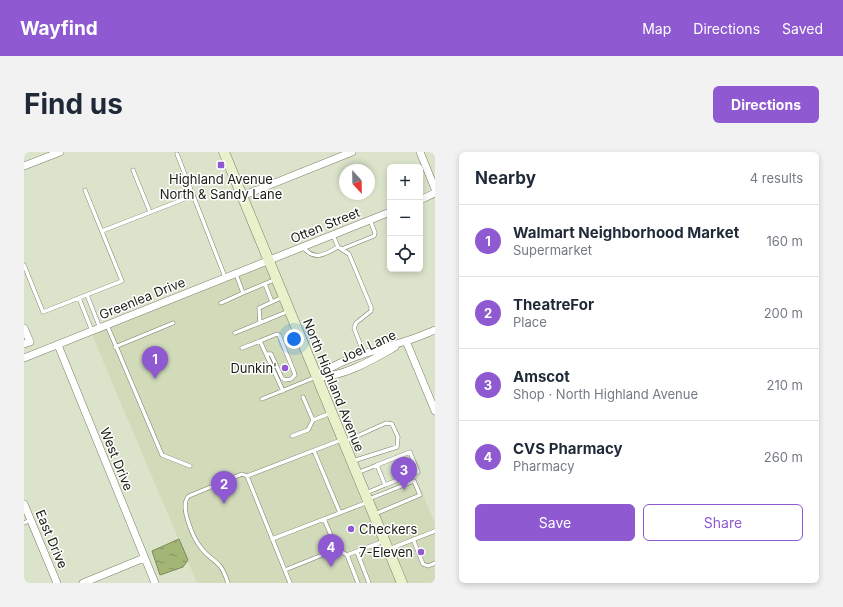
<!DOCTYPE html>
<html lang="en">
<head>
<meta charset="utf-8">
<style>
  body { margin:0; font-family:Inter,sans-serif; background:#f2f2f3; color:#1f2937 }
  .controls { position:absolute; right:12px; top:12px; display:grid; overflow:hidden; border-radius:6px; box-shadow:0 2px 6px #0003 }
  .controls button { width:36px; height:36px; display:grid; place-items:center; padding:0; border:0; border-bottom:1px solid #e0e1e3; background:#fff; color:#1f2937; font:20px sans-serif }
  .compass { position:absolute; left:315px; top:12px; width:36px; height:36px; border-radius:50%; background:#fff; box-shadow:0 2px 6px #0003; rotate:158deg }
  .you { position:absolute; left:270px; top:187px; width:14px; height:14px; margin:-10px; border:3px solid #fff; border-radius:50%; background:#1a73e8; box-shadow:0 0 0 6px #1a73e833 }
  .badge { display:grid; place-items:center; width:26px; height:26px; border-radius:50%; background:#8e59d1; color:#fff; font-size:13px; font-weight:700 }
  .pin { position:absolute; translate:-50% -33px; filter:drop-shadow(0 1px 2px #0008) }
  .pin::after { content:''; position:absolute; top:21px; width:14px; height:12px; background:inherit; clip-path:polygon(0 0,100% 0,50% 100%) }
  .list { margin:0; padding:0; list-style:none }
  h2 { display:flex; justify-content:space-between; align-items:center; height:52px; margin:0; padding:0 16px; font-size:17px }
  h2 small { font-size:13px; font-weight:400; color:#747a83 }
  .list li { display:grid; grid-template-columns:26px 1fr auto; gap:12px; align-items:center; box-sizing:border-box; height:72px; padding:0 16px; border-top:1px solid #e0e1e3 }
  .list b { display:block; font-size:15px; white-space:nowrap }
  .list p { margin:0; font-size:13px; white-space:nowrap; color:#747a83 }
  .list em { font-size:13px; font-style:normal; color:#747a83 }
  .actions { display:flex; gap:8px; padding:12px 16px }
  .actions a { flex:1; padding:9px 0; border:1px solid #8e59d1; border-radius:6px; text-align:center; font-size:14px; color:#8e59d1 }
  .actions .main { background:#8e59d1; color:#fff }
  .icon { flex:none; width:22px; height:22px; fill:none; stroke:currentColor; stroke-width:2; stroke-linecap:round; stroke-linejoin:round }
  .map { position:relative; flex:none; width:411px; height:431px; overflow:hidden; border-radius:6px }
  header { display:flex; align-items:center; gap:24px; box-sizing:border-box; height:56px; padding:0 20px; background:#8e59d1; color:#fff }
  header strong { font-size:19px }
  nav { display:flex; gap:22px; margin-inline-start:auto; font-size:14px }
  .intro { display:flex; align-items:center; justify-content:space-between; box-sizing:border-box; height:96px; padding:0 24px }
  h1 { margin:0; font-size:28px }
  .button { padding:10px 18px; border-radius:6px; background:#8e59d1; color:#fff; font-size:14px; font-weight:700 }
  main { display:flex; gap:24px; padding:0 24px }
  aside { flex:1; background:#fff; border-radius:6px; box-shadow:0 2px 6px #0003 }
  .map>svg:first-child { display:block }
  .built { fill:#d1dbba }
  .water { fill:url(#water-ripples); stroke:#7b8858 }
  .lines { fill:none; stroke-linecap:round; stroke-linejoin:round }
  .lane-casing { stroke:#777f67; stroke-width:4.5 }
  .street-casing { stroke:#777f67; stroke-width:8 }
  .secondary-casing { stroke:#777f67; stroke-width:11 }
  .lane { stroke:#fff; stroke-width:3.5 }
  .street { stroke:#fff; stroke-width:7 }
  .secondary { stroke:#e8f1ca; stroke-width:10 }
  .poi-dot { fill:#8e59d1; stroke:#fff; stroke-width:1.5 }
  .labels { text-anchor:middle; stroke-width:3; stroke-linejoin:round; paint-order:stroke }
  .poi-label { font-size:13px; fill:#1a1d13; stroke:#fff; text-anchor:end }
  .street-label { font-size:13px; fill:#1a1d13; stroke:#fff }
</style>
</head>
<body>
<header>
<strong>Wayfind</strong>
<nav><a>Map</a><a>Directions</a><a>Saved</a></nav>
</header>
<div class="intro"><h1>Find us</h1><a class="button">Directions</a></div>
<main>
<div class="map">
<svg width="411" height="431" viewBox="0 0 411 431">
  <defs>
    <pattern id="water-ripples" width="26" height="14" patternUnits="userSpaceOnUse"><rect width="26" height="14" fill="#a4b676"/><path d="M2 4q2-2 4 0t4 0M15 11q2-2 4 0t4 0" fill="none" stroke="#859360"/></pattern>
  </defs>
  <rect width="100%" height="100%" fill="#dbe4ca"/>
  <path class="built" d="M242,113L262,163L292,232L339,353L342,352L375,431H173L68,183Z
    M394,331L411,371V431H382L348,349Z"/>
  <path class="water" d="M155,387L164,408L159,415L136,423L128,399Z"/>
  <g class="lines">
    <defs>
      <path id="lane" d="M153,2L201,125
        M109,18L126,60
        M78,79L168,44
        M309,83L314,95L325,102L347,155V159L332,171L330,176L340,202
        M279,95C290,109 300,103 314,95
        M318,97L350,84L351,81L346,68
        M0,113L19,160L98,129L61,38
        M212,122L219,141L252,127
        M241,132L248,150
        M63,143L76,176
        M55,146L68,179
        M197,151L219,141
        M236,171L235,156L259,145
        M83,173L138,303L166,314
        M211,181L265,159
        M236,189L253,182L255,183L270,220L271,223L267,227L261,228L258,226L247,202H242
        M91,195L149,171
        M218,196L236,189L259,239
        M279,245L289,268
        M238,247L292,225
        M268,284L284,278L289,268L307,261
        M320,290L362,271L368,272L374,285L373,295L329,309
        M290,299L316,361
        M353,313L386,300L394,320L361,333
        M333,321L353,313L361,333L342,341
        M345,347L390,329L396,343L351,362
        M300,367L313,397
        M0,371L7,368
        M248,387L344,350
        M389,387L399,412L404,414L411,411
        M365,397L411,379
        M333,400L345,431
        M323,403L334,431
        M261,418L313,397L323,403L360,389
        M204,431C202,425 200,419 196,414C191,408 183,404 178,397C170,388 154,353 165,344L218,322L223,324
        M266,431L223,324L317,288"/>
      <path id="street" d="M396,0L411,37
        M0,14L36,0
        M218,44L328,0
        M396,48L411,41
        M0,176L6,190L0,192
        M382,189L411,259
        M34,193L131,431
        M0,206L366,60
        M293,225C318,205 352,199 382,189C392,186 401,182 411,178
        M293,225C320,225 348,208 371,195
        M0,352L33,431
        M59,431L120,406"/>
      <path id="secondary" d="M200,0L378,431"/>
    </defs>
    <use href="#lane" class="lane-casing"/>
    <use href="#street" class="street-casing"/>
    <use href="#secondary" class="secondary-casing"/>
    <use href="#lane" class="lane"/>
    <use href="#street" class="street"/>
    <use href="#secondary" class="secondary"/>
  </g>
  <g class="poi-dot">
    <rect x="193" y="9" width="8" height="8" rx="2"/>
    <circle cx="261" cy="216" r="4"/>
    <circle cx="327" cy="377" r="4"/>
    <circle cx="397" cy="400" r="4"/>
  </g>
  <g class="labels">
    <g class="poi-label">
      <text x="197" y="32" text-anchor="middle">Highland Avenue<tspan x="197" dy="15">North &amp; Sandy Lane</tspan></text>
      <text x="253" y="221">Dunkin'</text>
      <text x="335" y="382" text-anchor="start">Checkers</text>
      <text x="389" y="405">7-Eleven</text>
    </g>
    <g class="street-label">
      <text transform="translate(301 73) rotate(-22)" y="5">Otten Street</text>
      <text transform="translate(118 146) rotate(-22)" y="5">Greenlea Drive</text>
      <text transform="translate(344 194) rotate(-25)" y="5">Joel Lane</text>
      <text transform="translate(310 233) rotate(68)" y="5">North Highland Avenue</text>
      <text transform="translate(93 307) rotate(68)" y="5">West Drive</text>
      <text transform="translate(28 387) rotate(67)" y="5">East Drive</text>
    </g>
  </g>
</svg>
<div class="controls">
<button>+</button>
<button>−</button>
<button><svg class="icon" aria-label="locate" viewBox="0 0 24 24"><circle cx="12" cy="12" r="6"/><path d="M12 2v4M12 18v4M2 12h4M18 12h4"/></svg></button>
</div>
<svg class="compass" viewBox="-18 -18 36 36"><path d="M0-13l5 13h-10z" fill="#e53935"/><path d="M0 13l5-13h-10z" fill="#747a83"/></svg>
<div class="you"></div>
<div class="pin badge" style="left:131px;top:227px">1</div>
<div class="pin badge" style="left:200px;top:352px">2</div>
<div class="pin badge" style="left:380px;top:338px">3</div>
<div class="pin badge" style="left:307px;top:415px">4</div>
</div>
<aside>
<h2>Nearby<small>4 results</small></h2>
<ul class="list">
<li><span class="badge">1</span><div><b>Walmart Neighborhood Market</b><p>Supermarket</p></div><em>160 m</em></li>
<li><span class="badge">2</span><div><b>TheatreFor</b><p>Place</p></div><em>200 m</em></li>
<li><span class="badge">3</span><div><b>Amscot</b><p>Shop · North Highland Avenue</p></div><em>210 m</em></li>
<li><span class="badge">4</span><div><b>CVS Pharmacy</b><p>Pharmacy</p></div><em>260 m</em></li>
</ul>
<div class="actions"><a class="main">Save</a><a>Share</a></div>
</aside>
</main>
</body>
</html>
